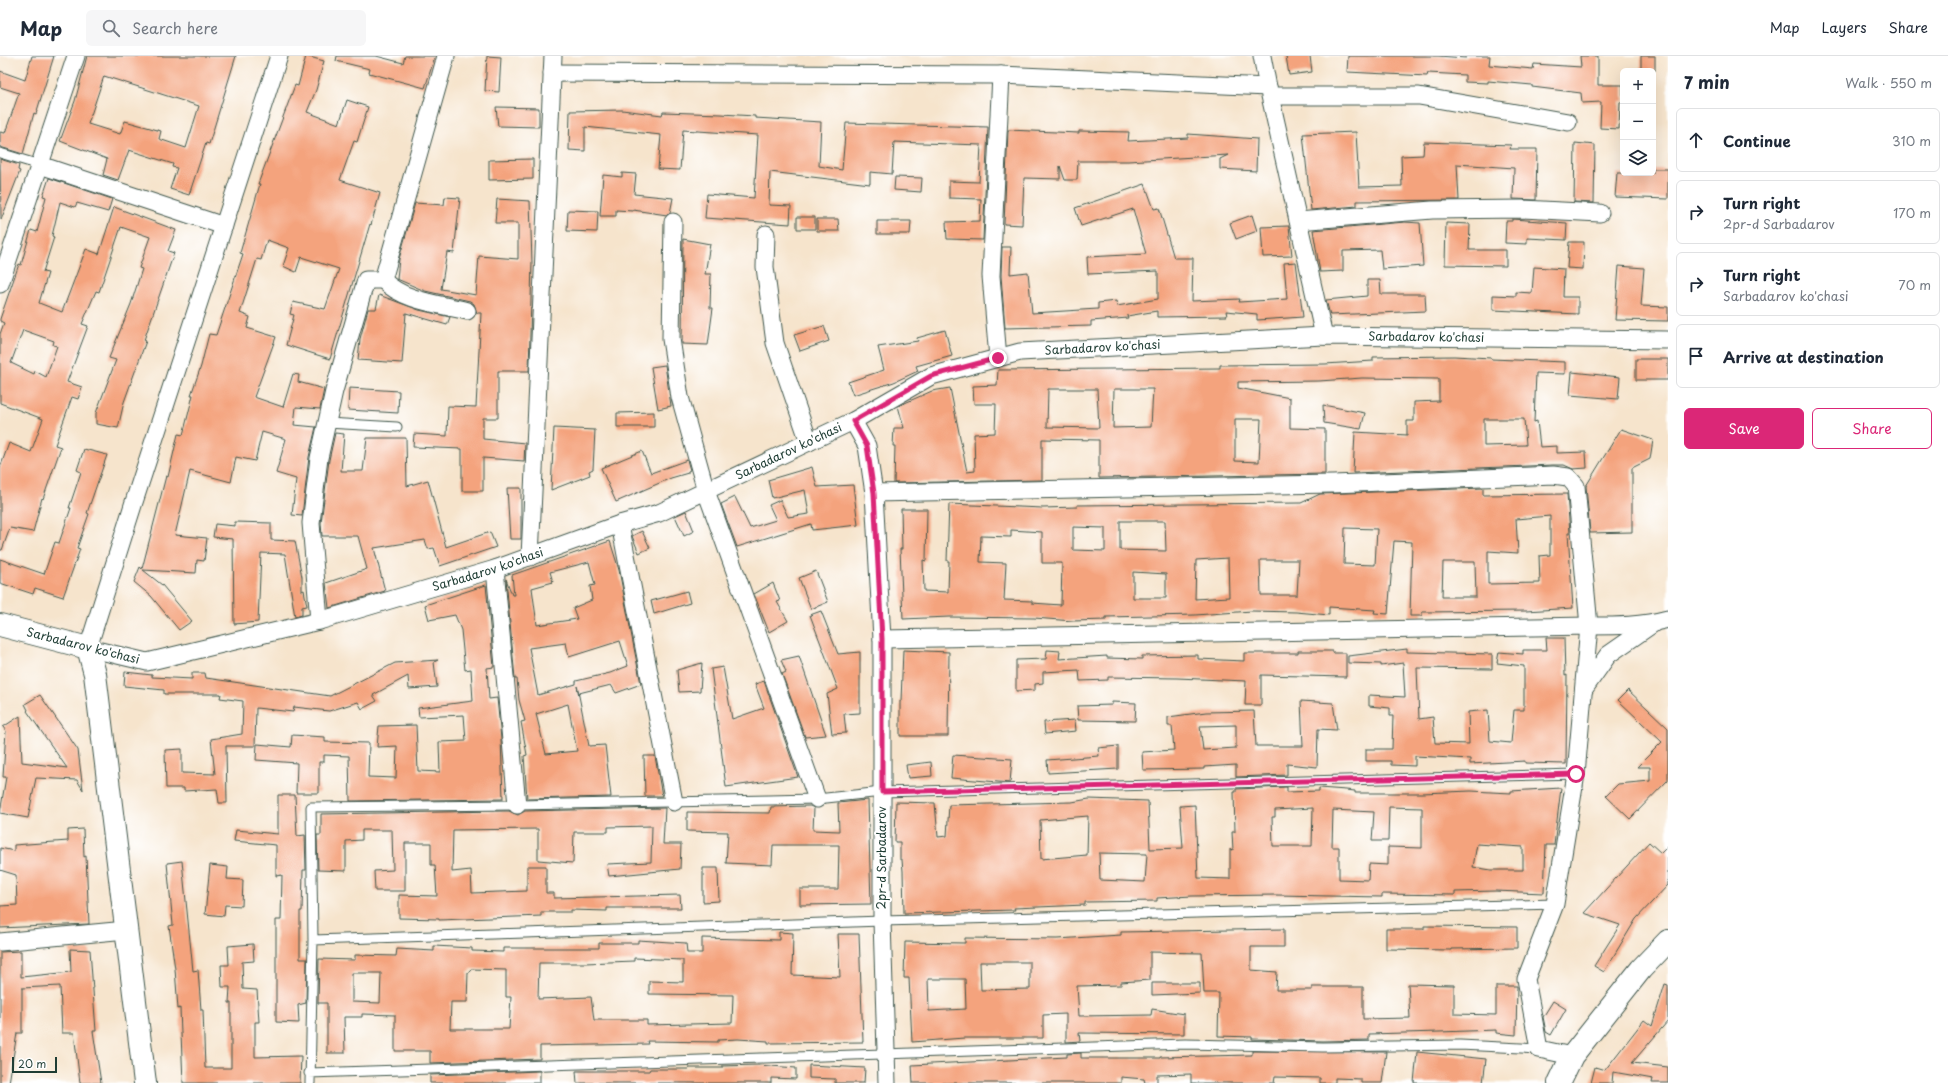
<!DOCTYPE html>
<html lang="en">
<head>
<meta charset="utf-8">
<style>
  body { margin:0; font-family:"Playpen Sans",sans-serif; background:#f6f6f7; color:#1f2937 }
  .controls { position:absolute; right:12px; top:12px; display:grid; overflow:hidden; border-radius:6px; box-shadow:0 4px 16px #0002 }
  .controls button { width:36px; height:36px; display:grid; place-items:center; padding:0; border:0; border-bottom:1px solid #e0e1e3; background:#fff; color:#1f2937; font:20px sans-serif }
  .scale { position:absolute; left:12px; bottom:10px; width:45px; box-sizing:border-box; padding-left:4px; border:2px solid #1f3d34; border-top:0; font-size:11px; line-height:14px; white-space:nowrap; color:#1f3d34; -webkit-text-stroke:3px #fff; paint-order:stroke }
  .stop { position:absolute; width:12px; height:12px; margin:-9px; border:3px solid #db2777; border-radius:50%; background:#fff }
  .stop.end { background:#db2777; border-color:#fff; box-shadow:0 1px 4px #0008 }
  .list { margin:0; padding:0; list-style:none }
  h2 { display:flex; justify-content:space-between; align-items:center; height:52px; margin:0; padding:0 16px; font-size:17px }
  h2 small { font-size:13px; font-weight:400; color:#747a83 }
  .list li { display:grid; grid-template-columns:26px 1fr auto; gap:12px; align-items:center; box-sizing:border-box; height:64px; margin:0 8px 8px; padding:0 8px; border:1px solid #e0e1e3; border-radius:6px }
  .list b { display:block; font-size:15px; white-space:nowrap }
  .list p { margin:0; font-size:13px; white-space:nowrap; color:#747a83 }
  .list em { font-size:13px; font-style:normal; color:#747a83 }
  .actions { display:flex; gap:8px; padding:12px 16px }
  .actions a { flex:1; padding:9px 0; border:1px solid #db2777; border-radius:6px; text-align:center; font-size:14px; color:#db2777 }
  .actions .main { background:#db2777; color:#fff }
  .icon { flex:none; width:22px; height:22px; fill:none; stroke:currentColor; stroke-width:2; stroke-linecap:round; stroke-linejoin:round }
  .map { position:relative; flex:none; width:1668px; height:1027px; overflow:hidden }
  header { display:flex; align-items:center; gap:24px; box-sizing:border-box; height:56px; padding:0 20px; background:#fff; border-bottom:1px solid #e0e1e3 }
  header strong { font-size:19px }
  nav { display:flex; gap:22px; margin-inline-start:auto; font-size:14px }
  .search { width:280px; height:36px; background:#f6f6f7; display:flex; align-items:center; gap:10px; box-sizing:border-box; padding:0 14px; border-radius:6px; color:#747a83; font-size:15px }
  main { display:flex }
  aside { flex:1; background:#fff }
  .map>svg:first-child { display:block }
  .building { fill:#f4a37d; fill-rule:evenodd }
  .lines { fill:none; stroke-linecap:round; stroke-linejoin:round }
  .lane-casing { stroke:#3f564b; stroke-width:11 }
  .street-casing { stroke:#3f564b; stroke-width:19 }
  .secondary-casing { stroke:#3f564b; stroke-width:24 }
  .lane { stroke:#fff; stroke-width:9 }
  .street { stroke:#fff; stroke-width:17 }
  .secondary { stroke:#fff; stroke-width:22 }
  .route { stroke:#db2777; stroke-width:5 }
  .labels { text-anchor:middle; stroke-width:4; stroke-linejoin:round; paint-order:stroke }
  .street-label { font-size:12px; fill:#1f3d34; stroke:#fff }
</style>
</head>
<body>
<header>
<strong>Map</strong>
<div class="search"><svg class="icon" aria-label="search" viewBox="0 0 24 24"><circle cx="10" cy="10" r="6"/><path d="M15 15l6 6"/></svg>Search here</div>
<nav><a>Map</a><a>Layers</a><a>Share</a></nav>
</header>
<main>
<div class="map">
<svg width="1668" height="1027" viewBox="0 0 1668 1027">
  <rect width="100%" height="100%" fill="#fff"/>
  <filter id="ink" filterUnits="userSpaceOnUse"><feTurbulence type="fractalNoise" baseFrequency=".025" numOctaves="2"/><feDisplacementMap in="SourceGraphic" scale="8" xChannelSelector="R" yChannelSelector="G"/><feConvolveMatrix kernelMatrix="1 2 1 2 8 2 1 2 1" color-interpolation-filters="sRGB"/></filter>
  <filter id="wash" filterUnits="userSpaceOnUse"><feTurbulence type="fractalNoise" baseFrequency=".012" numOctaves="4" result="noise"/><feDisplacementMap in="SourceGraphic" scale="16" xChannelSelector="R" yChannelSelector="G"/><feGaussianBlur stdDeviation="0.9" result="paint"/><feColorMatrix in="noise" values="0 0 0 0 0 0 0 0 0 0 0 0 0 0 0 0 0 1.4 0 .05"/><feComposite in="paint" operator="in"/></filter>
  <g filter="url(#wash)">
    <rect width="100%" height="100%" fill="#f6e4cc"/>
    <g id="blocks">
      <path class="building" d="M32,0H54L36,58L34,57L23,98L0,91V76L5,77L19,37L0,31V15L25,24Z
        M87,0H236L209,88L206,87L189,139L170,133L177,112L172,111L173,108L129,94L118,124L103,119L107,103L60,85L75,45ZM104,20L199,50L186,92L159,83L161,75L125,65L120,78L88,68Z
        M306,0L324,5L316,34L307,56L339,68L347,44L368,51L357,86L354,85L340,124L380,137L371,169L370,168L330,303L286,289L294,259L290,258L293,246L325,253L339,213L301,201L296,216L283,210L289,192L267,184L261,204L257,203L240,257L250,261L247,272L276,281L254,341L283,351L293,318L299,319L298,326L324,333L320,353L296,351L294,369L316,371L309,401L302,460L292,459L296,423L276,417L286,383L262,376L255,405L236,401L231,426L190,415L175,479L207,482L204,505L197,504L196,517L143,514L162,529L192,565L179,574L151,540L134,526L140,511L142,513L166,420L168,421L178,378L183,379L193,339H191L201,310L209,278L216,279L243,198L240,197L260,128H258L295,29L298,30Z
        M337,0H376L403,7L405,0H435L425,32L369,17L370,13L336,5Z
        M487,0L501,1L499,36L485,35Z
        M1286,0H1310L1312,16L1289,19Z
        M1348,0H1438L1466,2V0H1490L1489,9L1533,13L1534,8L1581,11L1580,0H1598V29H1623V45L1620,46L1619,73L1600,72L1601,46L1582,47L1581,37L1532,31V29L1488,25V27L1465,26V19L1428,17L1427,20L1347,16Z
        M1641,0H1655V15H1641Z
        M496,51L539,52V71L498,70Z
        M622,54L662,59L663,56L721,58L755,60V62L821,66L819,110L842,114L846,67L988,71L983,184L947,183L946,166L980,165L981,143L949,142V125L979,126L981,89L894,86L892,118L870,116V128L770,116L769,149L791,150L790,168L705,162L707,138L754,142L758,79L683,74L680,114L658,113L661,79L585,71V95L569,94L570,55Z
        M1008,74L1079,77V75L1129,76L1128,85L1188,82V78L1257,83L1256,115L1220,113V103L1228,99L1128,105H1078L1077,124H1065L1060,110V123L1024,122L1022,169L1004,168Z
        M1356,76L1359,131L1402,130L1401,100L1423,99L1424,86L1511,89L1510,93H1537L1536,144L1513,143L1514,112L1457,108L1459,144L1357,145V150L1311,154L1303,78Z
        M1575,87L1595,89L1594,147L1574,146Z
        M0,103L19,109L18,114L20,115L1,164Z
        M533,103V123L489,124V104Z
        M1653,113H1668V143L1615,141L1617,117H1653Z
        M622,117L636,118L634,138L673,142L670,157L667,159L633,154V155L616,154V160H600L603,119L622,121Z
        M895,121L922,122L921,136L894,134Z
        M49,122L112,143L108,156L77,147L75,151L60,146L52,180L54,181L43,216L48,217L39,247L62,256L86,193L99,198L114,151L176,174L168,195L174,197L144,284L146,285L124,346L118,372L96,368V357L116,304L109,302L131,248L142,213L139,212L150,181L121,171L99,236L96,235L82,268L88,270L67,326L82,331L78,343L72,341L55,389L61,391L43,443L42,442L33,476L10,472L2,494H0V412L9,387L31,396L43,363L0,347V278L4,267L0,265V263L19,208L21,209L31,174L37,176L46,141L43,140ZM23,274L54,285L53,289L57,290L46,321L35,315L34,318L11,307Z
        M1145,128L1154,153L1159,152L1174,202H1193L1192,245L1240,243L1239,246L1287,243L1284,207L1296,206L1303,261L1257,264V258L1226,255L1227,260L1157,261V255L1127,260L1128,262L1091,265V270L1005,272L1001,220L1002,191H1011L1010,218L1028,216L1032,257L1098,253V247L1116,245L1117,250L1158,243V215L1088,218L1087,201L1146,198L1133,153L1081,170L1075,152Z
        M445,141L460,142L454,197L447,196L441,233L476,239L479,200L518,203V167H495L497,143L530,145L532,206L529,315H498V362H483V383L525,387L524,405L483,402V435H462V393L413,391L414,378L447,380L448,350L476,351L481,257H477L474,248L470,245L425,235L397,223L399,203L415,147L444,149Z
        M568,154L598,155L597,176L567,175Z
        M1252,159L1257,175L1236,183L1230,167Z
        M797,161H815V173H797Z
        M817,163H838L839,175H817Z
        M1512,163L1567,167L1566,184L1527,182V188L1505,187L1506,165H1512Z
        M877,165H911L910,178H877Z
        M1405,166L1420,167L1423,210L1382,213L1380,194L1343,195V215L1320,216L1313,174Z
        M1446,167L1470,168L1469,194H1506V210L1445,209Z
        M1289,170L1292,200L1263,201L1261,171Z
        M683,183L710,188L705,218H711L710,252H713L708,289L682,288Z
        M1569,186H1584L1583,213L1567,212Z
        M1619,210L1644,212L1641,250L1668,251V265L1615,264Z
        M1534,211L1564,213L1563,241H1578V258L1493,254V239L1516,240V236L1532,237Z
        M1367,224H1380L1381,238H1425L1426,255L1330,259L1326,244L1367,240Z
        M379,239L419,254L450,261L447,269L406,257L402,307L358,304L360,283L368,253H376Z
        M824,270L829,285L800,295L794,279Z
        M945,274L952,300L916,310L918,315L894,326L853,339L848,326L884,314L878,291L918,285L917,282Z
        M1454,300L1491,302V303L1565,306V318L1536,317L1534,366L1537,365L1540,391L1557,390V397L1586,396L1587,412L1573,413L1564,409H1553L1353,417L1355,376L1407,379V365H1414V346L1439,345V323L1362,322L1319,325L1238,326V332L1290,342V372L1325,373V418L1099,422V384L1042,383V424L894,427L895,390H893L894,372H904L898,350L932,335L950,332L967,416L975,415L974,378L995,377L996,348H974L973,330L997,329L998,314L1220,312V309L1325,308L1373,305V301ZM1048,333H1097L1099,372L1047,371ZM1114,333H1153L1151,371L1113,372ZM1235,363H1261L1259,406L1235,405ZM1484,363H1524L1526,389L1484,390Z
        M1636,303H1668V324H1636Z
        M665,309L671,350L658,353L651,311Z
        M1572,316L1620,321L1618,343L1570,339Z
        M349,332L399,335L398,357L348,354Z
        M1323,349L1365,357L1361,373L1324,367Z
        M654,356V371H617V357Z
        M554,372L595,374L593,413L589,415L590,419L551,434Z
        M1621,373L1653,384L1650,403L1632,412V476L1590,477L1586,430Z
        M335,377L344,378L341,415H363L367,382H406L407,430L428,424L446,491L490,476L496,491L440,510L434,492L428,493L425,484L374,492L385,535L329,552L326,527L367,513L358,480H322L321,467L329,404Z
        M84,393L107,399L87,457L89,458L77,492L80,493L63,541L35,532L33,538L0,527V503L44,518L55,486L59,487L71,452H69L81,416L77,414Z
        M642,395L651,417L687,404L690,414L688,415V417L671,422L616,446L601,412Z
        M812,411L817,431L853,429L858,469L812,474L811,468L737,491L721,448L735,441L750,472L776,464L769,449L780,444L788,461L809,458L805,434L772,442L768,424Z
        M507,432H521V483H510Z
        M1483,432V439L1567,438L1570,477H1568L1573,552L1526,555L1422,556V560H1410L1412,486L1394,485L1388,558L1374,557L1375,554L1329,551V559L1296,556L1252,555L1195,559L1106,561V564L1073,565L1034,562L949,561L903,563L900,493H902L901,453H927L926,505L923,504L924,535L948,536L949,505H947L949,448L1043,452L1077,451V449L1301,447L1320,438ZM1550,460V499L1539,500L1540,527L1488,528V495L1518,497L1516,463ZM1120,465H1165L1166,495L1120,494ZM1073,471L1105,472V495L1073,494ZM1345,472L1377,473L1375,509L1344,508ZM1011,474L1042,476V507H1062L1061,549L1032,547V545L1004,544L1006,507L980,506L981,480L1011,481ZM1228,502L1229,541L1195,543L1196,504ZM1260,504H1299L1297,539H1261ZM1443,506H1475L1476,541H1442ZM1133,516L1166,518V542H1133Z
        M686,455L694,475L684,480L675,460Z
        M235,466L271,467V484L295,485L302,521V535L304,534L307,550L302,551V559L295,561L285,498L261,497L258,566L234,568L233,483L213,481L215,468L235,470Z
        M642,475L650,492L639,497L632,480Z
        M610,485L619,514L641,628L616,637L611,629L579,637L577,630L589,690L605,689L611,741L527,743L524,700L527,699L521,666L525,665L519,644L517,623H515L506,523L512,539H514L512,519ZM589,506L595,529L590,530L592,544L573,552L577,563L537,569L532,532L553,526L550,516ZM620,585L628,610L610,617L576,625V628L538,639L529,592L566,587L569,601ZM568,648L577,695L546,698L536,658Z
        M816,515L828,546L811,553L799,522Z
        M773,527L780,545L777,546L788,565L769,576L754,538Z
        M486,529L494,611L487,612L489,643L497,642L501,683L503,743L350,745L349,700L324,699V706H319V737H296L297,707L256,704L257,688L291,691L292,679L325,681V686L369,687L368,721L396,722L397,690L377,691L379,670L416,669L418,715L440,716L439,686L466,685L464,659L419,661L418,652L473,645L471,613L465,614L461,574L455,559L429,564L425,549Z
        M687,535L690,547L654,558L651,545Z
        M821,555L838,598L860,596V657L844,658L846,677L832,678L827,638L838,633L810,559Z
        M1546,582H1564L1565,620L1567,619L1566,708L1525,707V705L1470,708V703L1415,700V710L1391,709V705H1366V693H1392L1393,660H1390V652L1369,650V639L1405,641L1403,607L1381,610V608L1348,607V600L1407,593V596L1492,598V613L1417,612L1419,663L1433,661L1435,687L1469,688L1468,656L1488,654L1490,685L1511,687L1514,654H1524V610L1497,607L1499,596L1523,598V594H1547Z
        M903,594L949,596L948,680H900V645H901Z
        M1047,594L1060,595L1059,603L1107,600V602L1142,603V600L1198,599V603L1244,605V597H1298V595H1333V597H1346V621L1261,619V649H1245L1246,625L1177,622L1108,621V624L1080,625L1079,614L1043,616V627L1035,628V634L1016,635V604L1046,603Z
        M799,600L826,679L805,681L782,618L786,616L781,604Z
        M438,604L434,606L437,631L409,633L408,620L373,639L377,645L362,653L358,646L329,655L294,651L293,656L256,652L255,690H226L227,747H219L217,733L184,735V732H166L165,694L182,693V717L215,718L211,683L242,678L243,645L220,642L221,638H164V634L124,630L125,616L152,619V621L192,623V617H205L206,622L330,640L395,607Z
        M702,607L700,635L679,636L677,614Z
        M723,611L732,663L764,652L755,628L764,625L798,721L726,731L711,613Z
        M1628,634L1668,672V724L1630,763L1606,740L1618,728L1650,725V711H1637L1662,686L1618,644Z
        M40,639L78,694L83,734L77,724L36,722L28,762L0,757L6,721H3L6,675L3,671L20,660L22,706L67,712L27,655L28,654L25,648Z
        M1301,645L1333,647L1337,674L1318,673L1317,711L1287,708V719L1236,721V709L1204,711V713L1143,714L1142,696L1174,694L1172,670H1168V661L1206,656L1254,655L1256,690H1303ZM1236,669V692L1203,694L1200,670Z
        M1112,646L1136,647L1135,665L1078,664L1077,650L1112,649Z
        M1075,664L1076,675L1045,678L1044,666Z
        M1118,690V713L1048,717L1047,704L1099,700L1098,692Z
        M953,699L1012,703L1010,727L951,722Z
        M644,700H655L662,740H645Z
        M931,706L932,720L908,722L906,709Z
        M1287,731V736L1319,735V732L1346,734L1355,735V737H1422L1471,735L1511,737V735L1561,732L1554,789H1546L1544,837L1495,835L1455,836V839L1382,838V841L1277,839L1192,840L1157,842V845L1085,846V849L1014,852L1015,854L904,857L903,815L902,804H900V786H895L896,746L935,747L938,781L947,780L949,749L1072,746L1089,743L1148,745L1150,793L1183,792L1180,750L1195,749L1198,822L1230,823V793L1233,794L1232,776H1235L1234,736H1236V733ZM1389,751L1422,752V792L1388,791V809L1369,808L1368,824L1339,823V791H1332L1333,754L1374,756L1372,785H1388ZM1313,752L1312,790H1273L1272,761H1275V754ZM1088,760L1087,799L1041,803L1040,764ZM1477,788L1523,791V814H1491L1473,811ZM1099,797L1147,798L1145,826L1100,824Z
        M278,739H295L297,780L305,779L306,814H303L302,855H300V903H307L306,947L298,949L299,967L276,966V864H281L282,819L276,820V789L234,785L236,774L278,778Z
        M868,744L871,848L800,849V833H838L839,789H773L772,809L726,807L728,776L687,775V756L770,757L771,751L810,750L814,752L813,774L839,775L838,747Z
        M665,752L663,788H681L680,813L609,820L607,808L651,806L652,770L608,771V776H574L573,807L538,804V773L453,774L452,816L471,814L472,837L527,835V810H546V837H554V842L680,839L681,852H607V855L571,854V856H541V860L439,864V863L399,862V839L437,840L435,809H431V787H405V835H375L374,815L393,814L392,774H362V784L346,785V815L318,814L317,779H321V758L503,755H509L518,759L525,755Z
        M83,773L84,801L86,800L89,868L0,872V850L17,849L16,819L0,814V792L14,795V789L68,785V774Z
        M1649,786L1661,797L1668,790V829L1636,863L1604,916L1594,910L1620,869L1584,857Z
        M182,805L193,915L198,914L201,954H203L205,1012H231V947H229L230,931H222L221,909H229L228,890L253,888L254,905L242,906L243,933L257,934L259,966H255V1001L301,1000L300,1027H183L180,952L178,953L175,913L169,870L173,869L167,807Z
        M210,809L228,811L227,823L243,824L242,850L225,849L224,860L205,858Z
        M703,812H718L719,845L703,846Z
        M1424,870L1517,871V892L1451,893V894L1386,893V873H1424Z
        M1284,873V891H1251V914L1277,916L1276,934H1312V931H1363V963L1410,962L1408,928L1454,929V958L1496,959V930H1517L1516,979L1496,977V974L1439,976L1369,978V984L1323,985L1252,983V981L1218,980L1219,937H1204L1202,897L1150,896V924L1121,926V929L1077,930L1079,960L1151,959L1152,953L1184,958V978L1079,977L1080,985L1066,986V958L1043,959V982H964L912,986L909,922H904L905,886L965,887V882L1057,883L1121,879V876ZM980,906H1030V933L981,934ZM928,923H965L966,953L929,955Z
        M779,876L793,877L792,919L840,921L838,878H859L863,986L768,987V985L738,983L718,984V986L647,985L648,988L540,990V1003L430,1007V995H395V959L362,958V961H344L345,997H327V947H318L319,903L355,904V899L396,900L397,893L434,895V890L472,892V895L503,896V892H599V887H638V884L686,887L687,897H702V882L779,884ZM634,902L683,904V926L649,925V938L733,939L732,967L647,969V964H594L591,941L538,943L539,907H585L634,905ZM471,913L506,914V941H511L509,973H450L451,946H467L468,916H470ZM352,917H381L380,947L352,946Z
        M70,893L90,894L96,975H93L101,1027H80L74,977H62L60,930L22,932V977H17L9,1027H0V896L21,895V921L71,916Z
        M1152,927H1200V937L1152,939Z
        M1665,928L1668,929V965L1632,1007L1668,1011V1027H1652L1653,1023L1613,1016L1612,1027H1591L1595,1011L1605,1014L1644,964L1652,970Z
        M1553,945L1566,953L1551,979L1546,976L1543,961Z
        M1252,995L1386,996L1382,1027H1361V1023L1335,1022V1027H1320V1022L1275,1021L1274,1027H1191V1018L1157,1019V1027H1145L1144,1023L1121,1021V1027H913L912,1009L1067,1001V998L1081,997V1002H1160V1001L1252,999Z
        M1417,996L1486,1003L1483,1027H1414Z
        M758,1009L796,1012V1023L771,1022V1027H577L576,1015H649L650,1013H689V1012H722V1010Z
        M809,1009L865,1012L864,1027H835V1023L809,1022Z
        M540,1015V1027H430V1019Z"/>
    </g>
  </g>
  <g filter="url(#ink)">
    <use href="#blocks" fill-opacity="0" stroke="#3f564b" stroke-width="1"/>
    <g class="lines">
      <defs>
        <path id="lane" d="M0,97L40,109
          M327,367L397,371
          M313,884L882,865L1555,848
          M309,1017L1185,988L1323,991L1460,989L1539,993
          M310,1027L313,884L311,751L517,749L817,743L882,736L1576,718"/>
        <g id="street">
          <path id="s1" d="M279,0L133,449L88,592L147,606L319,565L495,513L620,468L659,457L853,365L931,320L1020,296L1324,280L1668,284"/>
          <path d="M1262,0L1268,31"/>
          <path d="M552,17L1001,19L1268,31L1324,280"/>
          <path d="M1271,40H1419L1568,66"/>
          <path d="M40,109L224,170"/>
          <path d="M1298,165L1432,154L1523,153L1600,157"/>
          <path d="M673,166L671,283L680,341L706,435L817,743"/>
          <path d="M766,178L765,211L775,287L809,386"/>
          <path d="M383,224C403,245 439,248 467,255"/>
          <path d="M0,228L76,0"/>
          <path d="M998,302L991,220L1001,19"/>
          <path d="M853,365L867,390L874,437L882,583V865L887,1027"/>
          <path d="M874,437L1333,428L1553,419L1568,421L1576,430L1589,570C1616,570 1642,570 1668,563"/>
          <path d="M620,468L674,746"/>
          <path d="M530,501L553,0"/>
          <path d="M495,513L517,749"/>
          <path d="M319,565L311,467L319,402L334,335L366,224H383L446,0"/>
          <path d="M882,583L1589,570L1576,718L1555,848L1526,923L1539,993L1572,1000"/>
          <path d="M1584,633L1608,599L1654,567"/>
          <path d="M0,886L126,874"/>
        </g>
        <path id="secondary" d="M0,569L88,592L95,618L145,1027
          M1559,1027L1572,1000L1641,913L1668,885"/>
      </defs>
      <use href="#lane" class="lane-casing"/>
      <use href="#street" class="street-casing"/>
      <use href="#secondary" class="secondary-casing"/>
      <use href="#lane" class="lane"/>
      <use href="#street" class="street"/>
      <use href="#secondary" class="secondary"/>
    </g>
  </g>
  <g class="lines" filter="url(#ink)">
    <path class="route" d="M998,302L931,320L853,365L867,390L874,437L882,583V736L1576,718"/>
  </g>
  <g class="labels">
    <g class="street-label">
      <text dy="4" stroke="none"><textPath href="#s1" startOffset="2020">Sarbadarov ko'chasi</textPath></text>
      <text dy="4" stroke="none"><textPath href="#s1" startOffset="1696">Sarbadarov ko'chasi</textPath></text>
      <text dy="4" stroke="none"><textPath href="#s1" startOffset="1360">Sarbadarov ko'chasi</textPath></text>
      <text dy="4" stroke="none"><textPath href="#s1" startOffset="1036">Sarbadarov ko'chasi</textPath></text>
      <text transform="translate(83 590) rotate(14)" y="4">Sarbadarov ko'chasi</text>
      <text transform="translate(882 802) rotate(-90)" y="4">2pr-d Sarbadarov</text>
    </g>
  </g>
</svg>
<div class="controls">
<button>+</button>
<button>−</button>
<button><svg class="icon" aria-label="layers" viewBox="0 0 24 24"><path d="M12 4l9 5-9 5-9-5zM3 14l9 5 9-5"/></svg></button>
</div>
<div class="scale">20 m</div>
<div class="stop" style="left:1576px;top:718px"></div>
<div class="stop end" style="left:998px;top:302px"></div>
</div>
<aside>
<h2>7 min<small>Walk · 550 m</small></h2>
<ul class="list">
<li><svg class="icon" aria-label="ahead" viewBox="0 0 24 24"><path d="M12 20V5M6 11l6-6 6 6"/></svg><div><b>Continue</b></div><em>310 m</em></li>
<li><svg class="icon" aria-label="right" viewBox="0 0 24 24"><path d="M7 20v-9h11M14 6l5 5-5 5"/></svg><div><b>Turn right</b><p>2pr-d Sarbadarov</p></div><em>170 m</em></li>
<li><svg class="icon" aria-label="right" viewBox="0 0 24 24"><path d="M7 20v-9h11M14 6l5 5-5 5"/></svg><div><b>Turn right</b><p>Sarbadarov ko'chasi</p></div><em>70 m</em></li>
<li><svg class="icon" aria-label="arrive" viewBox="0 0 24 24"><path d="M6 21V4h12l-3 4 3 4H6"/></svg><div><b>Arrive at destination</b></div></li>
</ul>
<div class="actions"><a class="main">Save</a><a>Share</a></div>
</aside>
</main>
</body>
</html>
